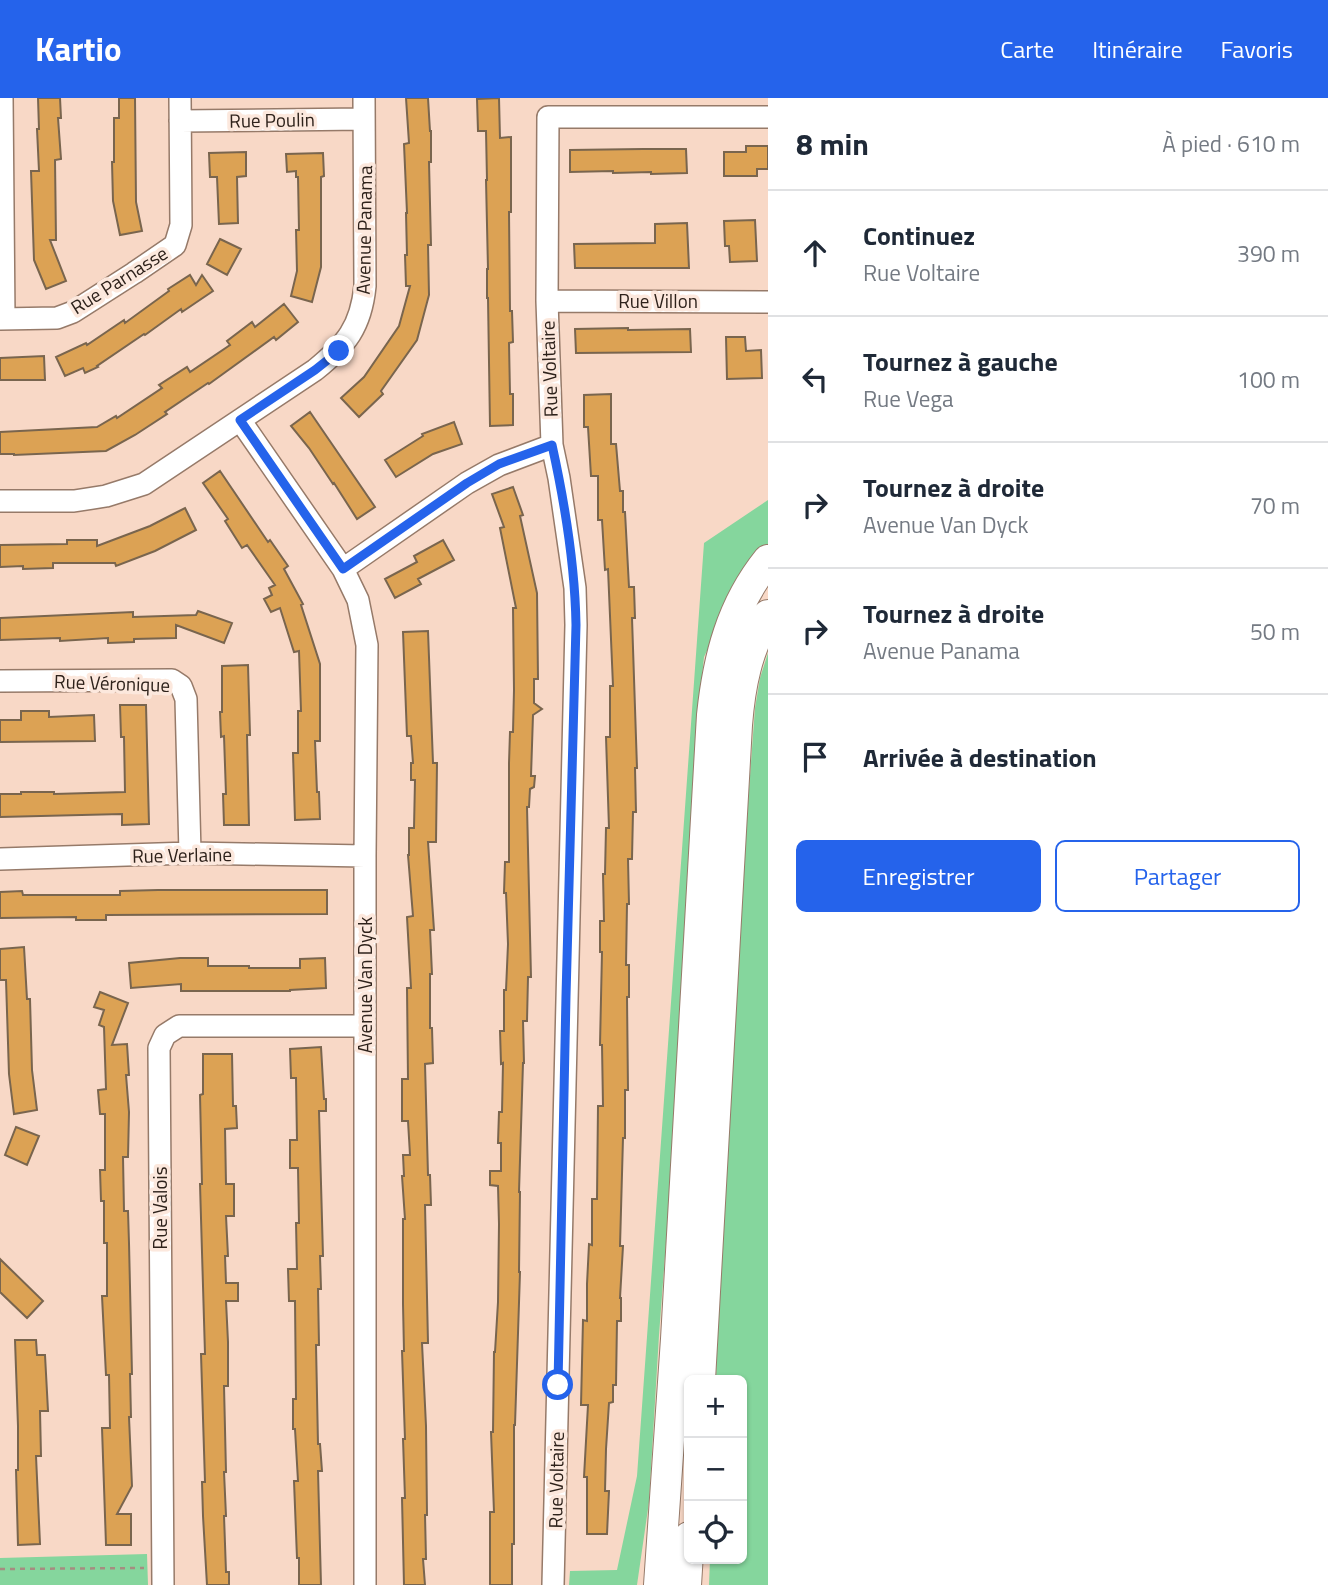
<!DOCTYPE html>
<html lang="fr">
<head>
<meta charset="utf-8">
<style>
  body { margin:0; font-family:"Titillium Web",sans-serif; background:#f6f6f7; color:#1f2937 }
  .controls { position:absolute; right:21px; bottom:21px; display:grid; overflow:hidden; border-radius:10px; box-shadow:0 2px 5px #0004 }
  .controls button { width:63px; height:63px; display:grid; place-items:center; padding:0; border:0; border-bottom:2px solid #e0e1e3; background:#fff; color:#1f2937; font:35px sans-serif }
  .stop { position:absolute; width:21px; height:21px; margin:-16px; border:5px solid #2563eb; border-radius:50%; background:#fff }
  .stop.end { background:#2563eb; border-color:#fff; box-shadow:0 2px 7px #0008 }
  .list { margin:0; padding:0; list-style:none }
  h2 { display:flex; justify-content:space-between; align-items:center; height:91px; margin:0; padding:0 28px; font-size:30px }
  h2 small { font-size:23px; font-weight:400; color:#747a83 }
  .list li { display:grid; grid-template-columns:46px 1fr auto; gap:21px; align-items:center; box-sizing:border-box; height:126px; padding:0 28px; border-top:2px solid #e0e1e3 }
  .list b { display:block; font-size:26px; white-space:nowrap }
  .list p { margin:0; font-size:23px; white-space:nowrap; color:#747a83 }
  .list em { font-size:23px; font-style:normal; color:#747a83 }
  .actions { display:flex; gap:14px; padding:21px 28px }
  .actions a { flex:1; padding:16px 0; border:2px solid #2563eb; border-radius:10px; text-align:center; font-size:24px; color:#2563eb }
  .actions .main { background:#2563eb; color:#fff }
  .icon { flex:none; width:38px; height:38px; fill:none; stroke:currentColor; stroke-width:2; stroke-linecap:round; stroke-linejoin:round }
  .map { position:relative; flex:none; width:768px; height:1487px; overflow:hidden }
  header { display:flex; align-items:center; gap:42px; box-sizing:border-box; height:98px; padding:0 35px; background:#2563eb; color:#fff }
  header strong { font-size:33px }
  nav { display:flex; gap:38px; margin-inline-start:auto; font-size:24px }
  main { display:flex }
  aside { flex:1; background:#fff }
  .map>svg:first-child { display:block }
  .green { fill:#85d69d }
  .building { fill:#dca254; stroke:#79654e; stroke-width:2 }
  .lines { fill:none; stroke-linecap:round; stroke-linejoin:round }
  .minor-casing { stroke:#967a69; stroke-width:24 }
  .highway-casing { stroke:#967a69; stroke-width:32 }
  .path { stroke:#a58d80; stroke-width:2.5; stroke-dasharray:5 5; stroke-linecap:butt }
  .minor { stroke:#fff; stroke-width:21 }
  .highway { stroke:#fff; stroke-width:30 }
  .route { stroke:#2563eb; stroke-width:9 }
  .labels { text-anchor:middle; stroke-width:7; stroke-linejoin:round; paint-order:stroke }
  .street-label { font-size:19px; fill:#2e221b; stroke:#fce8dd }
</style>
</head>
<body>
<header>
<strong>Kartio</strong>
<nav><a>Carte</a><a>Itinéraire</a><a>Favoris</a></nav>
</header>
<main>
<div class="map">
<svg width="768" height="1487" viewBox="0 0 768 1487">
  <rect width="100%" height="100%" fill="#f8d8c6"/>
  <path class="green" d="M768,402V447L750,463L704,559L696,638L669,1105L659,1237L649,1404L637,1487H569L570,1473L617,1472L637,1378L704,445Z
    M768,555V1487H709L710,1461H742V1282H716L718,1203L731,1001L737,854L755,610L760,580Z
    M147,1456L148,1487H0V1460Z"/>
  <path class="building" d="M38,0H60L61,20H58L61,61L55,62L56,142H50L66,183L46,191L34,162L31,73H39L37,31H39Z
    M119,0H135L136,104L142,133L120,137L113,103L112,64H114V20H119Z
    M406,0H428L430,33H431V64H429L431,147H428L429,197L417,242L381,293L383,296L359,319L341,300L364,279L399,228L410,188H406L405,157H407L406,115H407L404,46L409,45Z
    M499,0L500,40L511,39V114H509L510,213H512L513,244L509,245L510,296H513V327L490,328L488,200H487V171H488L486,82H487L486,33H478L477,1Z
    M746,48H768V71H757V78H724V54H746Z
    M643,51H686L687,75L651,76V74L613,75V73L570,74V52Z
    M246,54V78L237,79L238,125L219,126L217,79H210L209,55Z
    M323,55L324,78L321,79V169L312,204L291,198L297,173L296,132H299L298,79H296V73L287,74L286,56Z
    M755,122L757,163L730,164L729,148H725L724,123Z
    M687,125L689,170H575L574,146L655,145V126Z
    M220,141L241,151L227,177L207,166Z
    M190,177L196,187L202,177L213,193L182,214L181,211L145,237L144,236L97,268L98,269L85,275L83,270L65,278L56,259L86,245L87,247L124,222L125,225L169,193L168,191Z
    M284,206L298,224L276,242L274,239L209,286L208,285L165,314L167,316L135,337L106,353L14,357V356H0V334L97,329L116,318L117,320L162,290L159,287L187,269L190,274L230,247L227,243L252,224L255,229Z
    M628,230V232L690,231L691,254L576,255L575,231Z
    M726,239H745L746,253L761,252L762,280L727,281Z
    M44,258L45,282H0V260Z
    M611,296V346H616L620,393H623V414H625L629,489H634L635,520H632L637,670H635L636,714H633L632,761H628L629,806H627L626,867H629V899H627L628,992H625V1040H623L620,1148H623L620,1200H621V1223H617L616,1287H613V1304L609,1305L606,1351L605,1393H609L607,1436H587V1379H584L588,1307H581L583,1222L587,1223V1186L589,1146L592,1147V1101H597L598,1008H603L602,947H600L602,854H600V823H604L603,776H605L606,730H609L606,639H610V588H613L608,471L605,472L602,422H598V378H591L588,329H584V297Z
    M310,314L375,409L357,421L334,385L333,386L309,350L291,328Z
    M454,324L462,346L433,356L396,379L385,362L423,338L422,336Z
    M220,373L268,444L270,442L288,468L284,471L303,506L301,507L320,566V643H315L317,694H319L320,721L295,722L293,655H298V613H301L299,553L294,554L280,510L271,514L264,501L272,497L269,490L275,487L247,447L242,450L225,423L228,421L203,385Z
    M513,389L523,417L520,418L537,495L538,581H534V605L542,611L533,617L531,678H535L534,689L530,691L529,709H527L531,879H528L527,923H523L524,965H523L519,1094H520L519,1174H520L515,1327H514V1446H512V1487H490V1414H494L491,1334H493L494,1254H495L498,1204L499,1126L498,1088L490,1087V1073H501V1045H498L499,1014H502L503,965L501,966L500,933H504V892H506L508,846L506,795H504L505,764H509V665L510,634H513L514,592L513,510H516L500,430L504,429L492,396Z
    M185,410L196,432L155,453L116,468L115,465H53V470L23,471V468L0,469V447L67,446V442H97V448L150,428Z
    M443,442L454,462L418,481L421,486L395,500L385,481L417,464L414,458Z
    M198,513L232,525L224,545L176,527V540L134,541V544L108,545V540L60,543V540L0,542V520L133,514V519L196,517Z
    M428,533L433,665H437L436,744H428L434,832H430L432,876H430V930H432L433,965L425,966L428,1077H430L431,1107H425L428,1245H422L426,1328L427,1417H425L426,1461H423L425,1487H404L402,1400H405L403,1341H405L402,1253H404L403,1206V1121H405L402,1078H404L403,1057H410L408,1023H402V981H408L407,890H411L407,819L413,818L408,757H409V730H414L415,682H411V665H413L411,638H407L403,534Z
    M248,567L250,637H247L249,727H224L223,696H226L224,638L221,639L220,614H222V568Z
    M120,607H146L149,726L122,727V716L0,719V696H21V694H54V696L125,694L124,639H121Z
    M21,613H49V619L94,617L95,643L0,644V622H21Z
    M158,792H327V816L106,817V822H76V819L0,820V794L22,793L23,797H120V793Z
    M24,849L27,901H30L32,972L37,1012L14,1016L9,976L6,882H0V851Z
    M180,860H208V868H249V870H300V861L325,860L326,890L290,892V893H181V886L131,890L129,865Z
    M100,894L128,905L112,947L127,946L129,977H126L129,1014L128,1059H123L124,1113H128L129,1145L132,1276H130L131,1319H129L132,1388L117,1416H131V1447H106L102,1330H110L109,1277H106L102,1198H107V1145H104V1103H101L100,1072H105V1016H100L98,992L106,991L104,929L99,927L104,912L94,909Z
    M321,949L324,1001H326V1013H319L323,1158H320L321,1191H318L319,1247H316L318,1346H320L322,1373H318L321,1487H299V1460H297L294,1383H298L295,1331H293V1301H296L295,1203H289L288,1171H297L296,1125H299L298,1070H290V1042H297L296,980H291L290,951Z
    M203,956H232L233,1008H236L237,1030L225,1031L226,1086H234V1118H226L228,1158H225L226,1185H238V1203H226L228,1244V1288H224L226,1374H224L226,1418H224L226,1474H229V1487H207L203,1418L202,1384H205L201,1256H205L200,1086H202L200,997L203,996Z
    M16,1029L39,1038L27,1067L5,1057Z
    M0,1161L43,1203L27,1220L0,1194Z
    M15,1242H36L37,1257H45L48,1313H40L41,1358H36L40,1446L18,1447L16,1372H18V1328Z"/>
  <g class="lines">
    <defs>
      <path id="minor" d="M2,0L4,221
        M180,23L364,21
        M547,203L768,204
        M0,221L57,220L73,214L134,175L175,147L181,127L180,0
        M240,322L343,471L358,502L367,547L365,758V1487
        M0,403H74L106,398L144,386L315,272C346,247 361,229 365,188L364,0
        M343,471L467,385L499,367L552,347
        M0,583L172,582L181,588L186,601L190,755
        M0,761L190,755L365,758
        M163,1487L159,950L165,937L179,928H365
        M553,1487L576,527L575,490L559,380L552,347L547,203L548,19H768"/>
      <path id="highway" d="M700,1282L737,627C740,588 747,551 768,517
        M659,1487L676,1241L712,617C718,560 731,508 768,462
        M686,1487L689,1439"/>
    </defs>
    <use href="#minor" class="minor-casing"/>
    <use href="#highway" class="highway-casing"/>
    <path class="path" d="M0,1471L144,1470"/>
    <use href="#minor" class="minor"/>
    <use href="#highway" class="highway"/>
  </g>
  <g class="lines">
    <path class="route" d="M339,253L315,272L240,322L343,471L467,385L499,366L552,347C565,406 575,467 576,527L566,898L558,1287"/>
  </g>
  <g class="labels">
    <g class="street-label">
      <text transform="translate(272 22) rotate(-1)" y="7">Rue Poulin</text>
      <text transform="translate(364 132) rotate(-89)" y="7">Avenue Panama</text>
      <text transform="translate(119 182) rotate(-32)" y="7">Rue Parnasse</text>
      <text x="658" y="210">Rue Villon</text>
      <text transform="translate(549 271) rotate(-92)" y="7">Rue Voltaire</text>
      <text transform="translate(112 585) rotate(2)" y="7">Rue Véronique</text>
      <text transform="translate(182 757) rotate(-1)" y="7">Rue Verlaine</text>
      <text transform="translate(365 887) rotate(-90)" y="7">Avenue Van Dyck</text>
      <text transform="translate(160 1110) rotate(-90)" y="7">Rue Valois</text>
      <text transform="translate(556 1382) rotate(-89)" y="7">Rue Voltaire</text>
    </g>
  </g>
</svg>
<div class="controls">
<button>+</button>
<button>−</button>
<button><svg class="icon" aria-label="locate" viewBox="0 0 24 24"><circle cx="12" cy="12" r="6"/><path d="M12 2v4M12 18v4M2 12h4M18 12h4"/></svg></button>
</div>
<div class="stop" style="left:558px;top:1287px"></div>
<div class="stop end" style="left:339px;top:253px"></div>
</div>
<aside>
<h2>8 min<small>À pied · 610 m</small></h2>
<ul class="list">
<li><svg class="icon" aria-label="ahead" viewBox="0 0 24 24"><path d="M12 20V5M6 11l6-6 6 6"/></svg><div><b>Continuez</b><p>Rue Voltaire</p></div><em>390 m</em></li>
<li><svg class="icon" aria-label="left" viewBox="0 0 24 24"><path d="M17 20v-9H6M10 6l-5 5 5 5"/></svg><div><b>Tournez à gauche</b><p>Rue Vega</p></div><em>100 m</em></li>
<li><svg class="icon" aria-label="right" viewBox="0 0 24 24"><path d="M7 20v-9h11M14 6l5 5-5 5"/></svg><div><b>Tournez à droite</b><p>Avenue Van Dyck</p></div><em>70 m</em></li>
<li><svg class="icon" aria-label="right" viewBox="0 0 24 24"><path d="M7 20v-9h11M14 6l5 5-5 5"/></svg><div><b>Tournez à droite</b><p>Avenue Panama</p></div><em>50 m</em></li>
<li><svg class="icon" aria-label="arrive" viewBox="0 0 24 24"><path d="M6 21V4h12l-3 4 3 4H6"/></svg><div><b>Arrivée à destination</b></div></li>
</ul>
<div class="actions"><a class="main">Enregistrer</a><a>Partager</a></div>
</aside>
</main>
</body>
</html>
